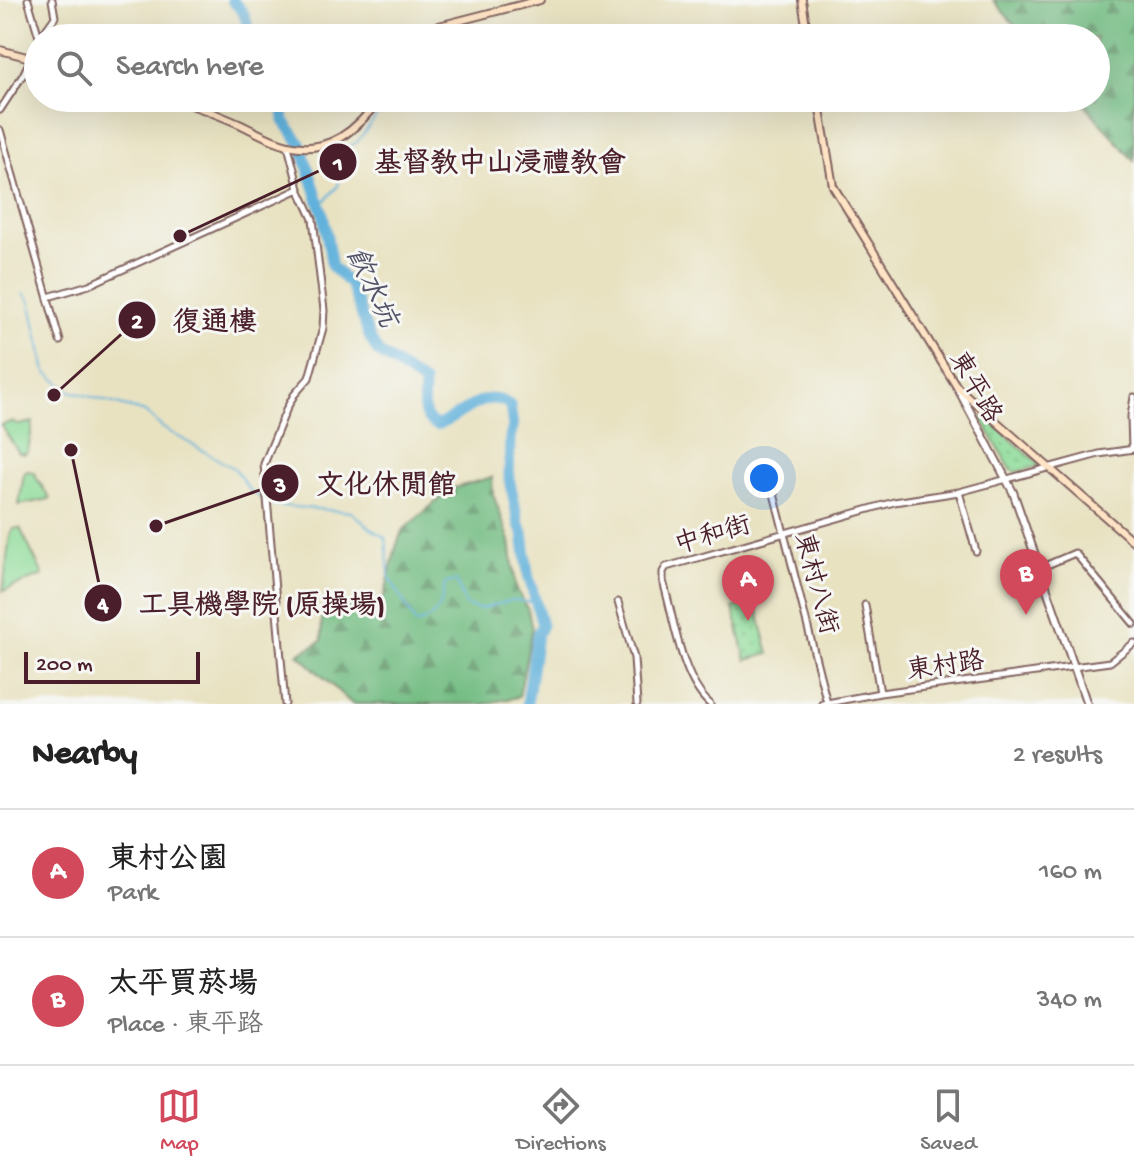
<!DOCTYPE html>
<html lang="en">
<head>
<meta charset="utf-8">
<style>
  body { margin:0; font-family:"Gochi Hand","LXGW WenKai TC",sans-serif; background:#f2f2f2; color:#222 }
  .scale { position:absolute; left:24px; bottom:20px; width:176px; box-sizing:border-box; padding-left:8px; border:4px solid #4a1f2b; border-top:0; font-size:22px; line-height:28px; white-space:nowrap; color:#4a1f2b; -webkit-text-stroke:6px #f6f6f2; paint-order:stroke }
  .you { position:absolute; left:764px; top:478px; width:28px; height:28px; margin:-20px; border:6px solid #fff; border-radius:50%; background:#1a73e8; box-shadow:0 0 0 12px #1a73e833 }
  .badge { display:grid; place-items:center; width:52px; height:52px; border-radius:50%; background:#d1495b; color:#fff; font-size:26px; font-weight:700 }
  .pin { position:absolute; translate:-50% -66px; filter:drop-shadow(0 2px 4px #0008) }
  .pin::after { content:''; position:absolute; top:42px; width:28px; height:24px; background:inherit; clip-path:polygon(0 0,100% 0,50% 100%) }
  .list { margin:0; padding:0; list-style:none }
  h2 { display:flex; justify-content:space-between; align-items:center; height:104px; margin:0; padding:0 32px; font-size:34px }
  h2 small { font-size:26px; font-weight:400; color:#767676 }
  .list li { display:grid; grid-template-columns:52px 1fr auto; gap:24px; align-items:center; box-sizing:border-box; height:128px; padding:0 32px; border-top:2px solid #e0e0e0 }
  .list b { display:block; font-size:30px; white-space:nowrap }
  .list p { margin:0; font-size:26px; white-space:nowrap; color:#767676 }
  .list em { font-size:26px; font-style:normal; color:#767676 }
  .icon { flex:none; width:44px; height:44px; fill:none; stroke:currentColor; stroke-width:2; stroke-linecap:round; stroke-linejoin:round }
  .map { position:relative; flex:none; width:1134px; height:704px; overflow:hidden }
  .search { position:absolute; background:#fff; box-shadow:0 8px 32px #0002; left:24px; right:24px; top:24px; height:88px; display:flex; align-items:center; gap:20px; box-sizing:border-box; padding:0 28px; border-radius:44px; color:#767676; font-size:30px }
  .sheet { height:360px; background:#fff }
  nav { display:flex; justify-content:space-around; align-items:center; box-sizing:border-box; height:112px; border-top:2px solid #e0e0e0; background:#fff; font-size:22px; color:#767676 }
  nav a { display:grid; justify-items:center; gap:4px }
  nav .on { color:#d1495b }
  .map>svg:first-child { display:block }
  .green { fill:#8edc9a; stroke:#6c7e62; stroke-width:2 }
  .forest { fill:url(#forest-firs); stroke:#5e6e56; stroke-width:2 }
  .park { fill:url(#park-dots); stroke:#6c7e62; stroke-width:2 }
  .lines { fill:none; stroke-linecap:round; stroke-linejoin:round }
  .stream { stroke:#61b1db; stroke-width:2 }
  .river { stroke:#61b1db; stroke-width:11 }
  .minor-casing { stroke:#816360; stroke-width:9 }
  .tertiary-casing { stroke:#816360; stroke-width:10 }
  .secondary-casing { stroke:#816360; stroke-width:10 }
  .minor { stroke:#fff; stroke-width:5 }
  .tertiary { stroke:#fff; stroke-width:6 }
  .secondary { stroke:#fee4c5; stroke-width:6 }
  .labels { text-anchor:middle; stroke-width:6; stroke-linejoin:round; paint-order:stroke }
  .street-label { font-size:26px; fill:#4a1f2b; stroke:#f6f6f2 }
  .water-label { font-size:28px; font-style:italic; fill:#525269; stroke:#f6f6f2 }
  .leader { fill:none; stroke:#4a1f2b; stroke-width:3 }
  .callout-dot { fill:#4a1f2b; stroke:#f6f6f2; stroke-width:3 }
  .mark-label { font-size:24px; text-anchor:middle; font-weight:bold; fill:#fff }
  .callout-label { font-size:28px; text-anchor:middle; font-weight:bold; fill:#4a1f2b; stroke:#f6f6f2; stroke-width:6; stroke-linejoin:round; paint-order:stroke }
</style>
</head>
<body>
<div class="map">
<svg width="1134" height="704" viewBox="0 0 1134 704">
  <defs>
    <pattern id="forest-firs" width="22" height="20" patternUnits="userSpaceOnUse" patternTransform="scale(2)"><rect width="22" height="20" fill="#72bc82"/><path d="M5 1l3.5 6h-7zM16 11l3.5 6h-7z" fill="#60986b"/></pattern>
    <pattern id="park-dots" width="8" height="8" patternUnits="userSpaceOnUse" patternTransform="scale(2)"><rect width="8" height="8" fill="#8edc9a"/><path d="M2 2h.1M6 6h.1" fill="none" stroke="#7cbc85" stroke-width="1.8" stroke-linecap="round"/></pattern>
  </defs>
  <rect width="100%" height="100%" fill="#f6f6f2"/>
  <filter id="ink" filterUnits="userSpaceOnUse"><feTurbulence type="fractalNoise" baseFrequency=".0125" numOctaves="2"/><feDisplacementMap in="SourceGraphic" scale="16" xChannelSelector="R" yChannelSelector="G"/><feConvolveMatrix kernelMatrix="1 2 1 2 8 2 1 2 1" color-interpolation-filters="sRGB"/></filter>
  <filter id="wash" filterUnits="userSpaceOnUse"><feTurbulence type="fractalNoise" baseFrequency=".006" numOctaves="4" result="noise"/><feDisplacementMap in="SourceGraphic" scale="32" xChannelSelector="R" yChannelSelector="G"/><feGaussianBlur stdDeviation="1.8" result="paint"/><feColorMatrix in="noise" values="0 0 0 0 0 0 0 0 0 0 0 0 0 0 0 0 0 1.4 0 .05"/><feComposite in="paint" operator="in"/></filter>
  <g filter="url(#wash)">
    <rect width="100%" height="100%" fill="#e8e2c1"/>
    <path class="green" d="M11,422L19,425L33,422L28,451L24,454L19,453L1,425Z
      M28,471L33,472L50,499L19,505L24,473Z
      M20,528L43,575L3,591L10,534L13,529Z"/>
    <path class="forest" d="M993,0H1134V161L1079,98H1096V38H1026Z
      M492,477L493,494L510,541L516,588L528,610L532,629L519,697L482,704H352L298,654L322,641L321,614L384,598L395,550L402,531L451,489Z"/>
    <path class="park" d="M984,416L1038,463V466L1016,472L1011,470L982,420Z
      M755,600L769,654L746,660L733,608Z"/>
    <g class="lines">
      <path class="stream" d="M320,206L338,186L346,149L358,141L378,114L402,98
        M24,293L30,301L46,372L70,391L145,412L163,428L235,469L250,491L262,499
        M272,505L351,512L374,531L386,538L389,576L416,624C439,617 442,606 445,583L456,581L466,606L480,609L512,600L537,603"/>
      <path class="river" d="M232,0L243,12L252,38
        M282,98L284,121L300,143L323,214L332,267L351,285L369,336L378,352L424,383C424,399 419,419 437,425C462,418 482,386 510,405L513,427L510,437L509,477L519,525L523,532L528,574L542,625L537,635L527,704"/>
    </g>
  </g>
  <g filter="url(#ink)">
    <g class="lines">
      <defs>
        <path id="minor" d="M28,0L39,37
          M40,38L55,17L52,0
          M0,110L23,75L38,44
          M0,130L60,341
          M48,297L89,285L299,189
          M1132,449L1131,416L1134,397
          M769,474L827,703
          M959,492L976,551
          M1040,568L1075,553L1134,624
          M618,602L634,658L637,704
          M865,605L880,693
          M285,704L264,464L287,408L294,395L309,378L323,328L324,310L313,219L299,189L288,146
          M710,704C681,679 674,618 663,581V572L666,567L894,502L959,492L1099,454L1134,449
          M822,704L880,693L1110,662L1134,643"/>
        <path id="tertiary" d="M957,387L1013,492L1087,704"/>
        <path id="secondary" d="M802,0L808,38
          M420,38L431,28L540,0
          M0,50L38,60
          M167,98C191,104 214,113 237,123C253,130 270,141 288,145C329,155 358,129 380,98
          M818,98L833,186L957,387L1134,542"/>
      </defs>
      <use href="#minor" class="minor-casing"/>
      <use href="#tertiary" class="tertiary-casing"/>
      <use href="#secondary" class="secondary-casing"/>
      <use href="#minor" class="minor"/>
      <use href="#tertiary" class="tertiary"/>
      <use href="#secondary" class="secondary"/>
    </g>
  </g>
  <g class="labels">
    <g class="street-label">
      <text transform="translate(977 386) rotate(60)" y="9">東平路</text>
      <text transform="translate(712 533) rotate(-16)" y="9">中和街</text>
      <text transform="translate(818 583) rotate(75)" y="9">東村八街</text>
      <text transform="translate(945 664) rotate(-8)" y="9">東村路</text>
    </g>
    <g class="water-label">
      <text transform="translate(374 286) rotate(65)" y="10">飲水坑</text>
    </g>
  </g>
  <path class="leader" d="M180 236L338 162M54 395L137 320M156 526L280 483M71 450L103 603"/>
  <g class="callout-dot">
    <circle cx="180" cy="236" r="8"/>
    <circle cx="54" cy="395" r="8"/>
    <circle cx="156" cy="526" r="8"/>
    <circle cx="71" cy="450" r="8"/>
    <circle cx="338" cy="162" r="20"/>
    <circle cx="137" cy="320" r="20"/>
    <circle cx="280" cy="483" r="20"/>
    <circle cx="103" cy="603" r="20"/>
  </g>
  <g class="mark-label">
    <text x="338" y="170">1</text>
    <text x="137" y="328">2</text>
    <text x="280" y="492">3</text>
    <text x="103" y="611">4</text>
  </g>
  <g class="callout-label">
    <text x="500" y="171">基督教中山浸禮教會</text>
    <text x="215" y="330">復通樓</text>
    <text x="386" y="493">文化休閒館</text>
    <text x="262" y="613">工具機學院 (原操場)</text>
  </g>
</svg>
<div class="scale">200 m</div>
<div class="you"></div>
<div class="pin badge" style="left:748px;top:621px">A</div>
<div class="pin badge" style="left:1026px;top:615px">B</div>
<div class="search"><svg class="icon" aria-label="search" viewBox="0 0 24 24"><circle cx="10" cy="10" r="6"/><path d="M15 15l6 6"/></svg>Search here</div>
</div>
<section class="sheet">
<h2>Nearby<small>2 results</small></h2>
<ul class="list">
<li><span class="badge">A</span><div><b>東村公園</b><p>Park</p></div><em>160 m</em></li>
<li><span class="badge">B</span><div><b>太平買菸場</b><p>Place · 東平路</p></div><em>340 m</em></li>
</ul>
</section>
<nav>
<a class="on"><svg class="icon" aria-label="map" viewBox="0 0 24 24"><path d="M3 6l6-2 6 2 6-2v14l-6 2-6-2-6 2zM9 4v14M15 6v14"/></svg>Map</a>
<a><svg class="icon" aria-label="directions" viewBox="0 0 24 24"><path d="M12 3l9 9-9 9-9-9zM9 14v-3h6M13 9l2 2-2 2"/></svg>Directions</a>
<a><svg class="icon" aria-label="saved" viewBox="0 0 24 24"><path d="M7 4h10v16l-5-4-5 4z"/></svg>Saved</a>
</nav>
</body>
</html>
